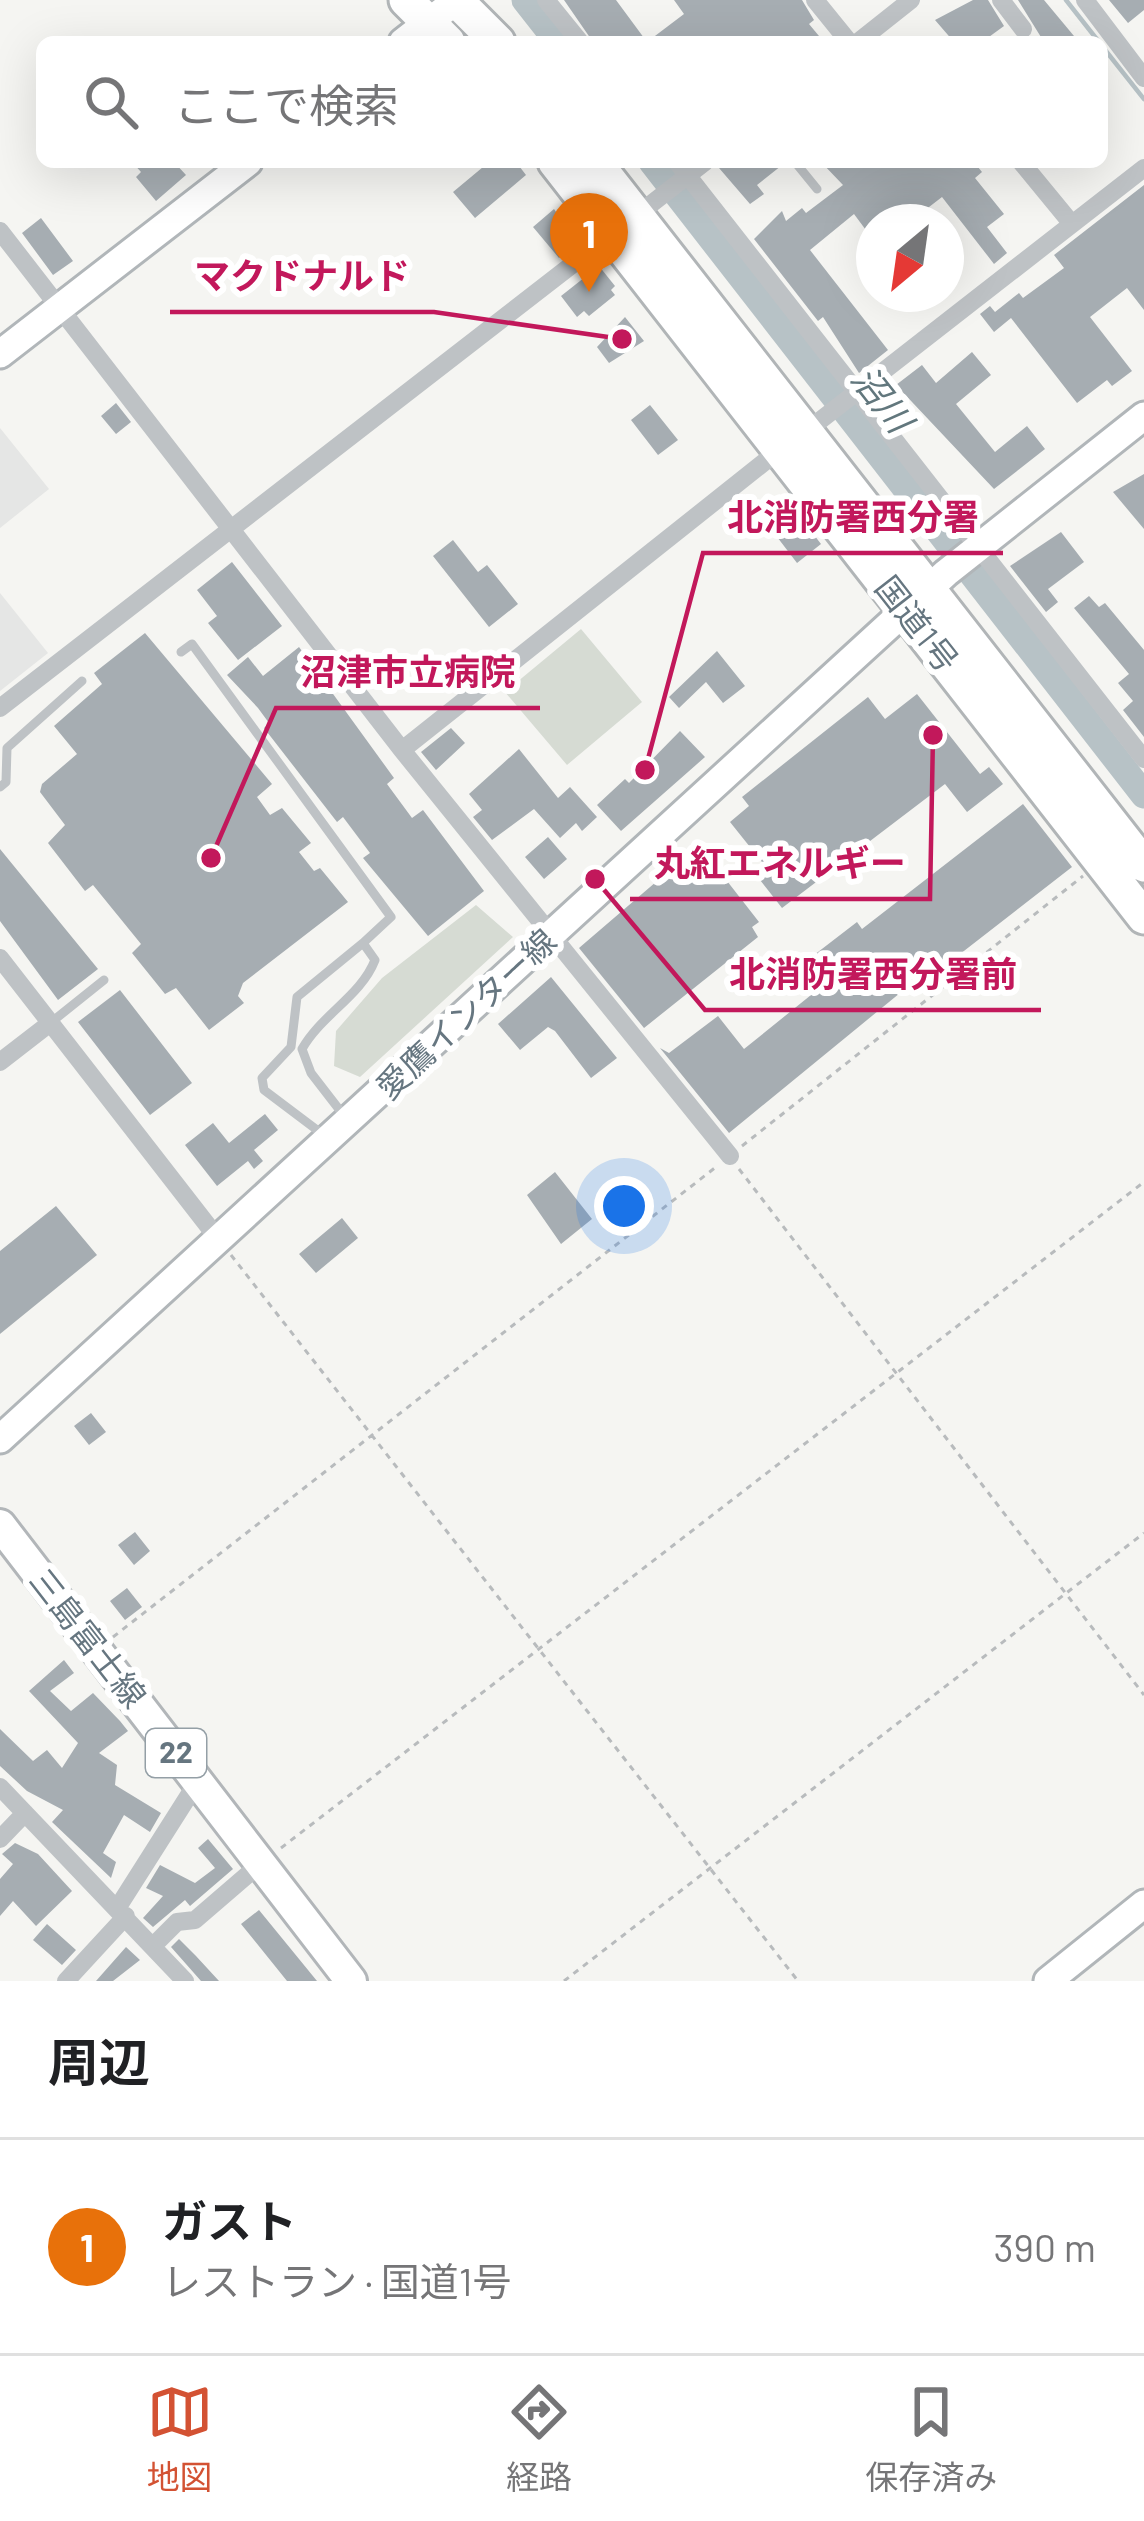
<!DOCTYPE html>
<html lang="ja">
<head>
<meta charset="utf-8">
<style>
  body { margin:0; font-family:Barlow,"Noto Sans JP",sans-serif; background:#f6f6f6; color:#202124 }
  .compass { position:absolute; left:856px; top:204px; width:108px; height:108px; border-radius:50%; background:#fff; box-shadow:0 12px 48px #0002; rotate:209deg }
  .you { position:absolute; left:624px; top:1206px; width:42px; height:42px; margin:-30px; border:9px solid #fff; border-radius:50%; background:#1a73e8; box-shadow:0 0 0 18px #1a73e833 }
  .badge { display:grid; place-items:center; width:78px; height:78px; border-radius:50%; background:#d35233; color:#fff; font-size:39px; font-weight:700 }
  .pin { position:absolute; translate:-50% -99px; filter:drop-shadow(0 3px 6px #0008) }
  .pin::after { content:''; position:absolute; top:63px; width:42px; height:36px; background:inherit; clip-path:polygon(0 0,100% 0,50% 100%) }
  .list { margin:0; padding:0; list-style:none }
  h2 { display:flex; justify-content:space-between; align-items:center; height:156px; margin:0; padding:0 48px; font-size:51px }
  h2 small { font-size:39px; font-weight:400; color:#757577 }
  .list li { display:grid; grid-template-columns:78px 1fr auto; gap:36px; align-items:center; box-sizing:border-box; height:216px; padding:0 48px; border-top:3px solid #e0e0e0 }
  .list b { display:block; font-size:45px; white-space:nowrap }
  .list p { margin:0; font-size:39px; white-space:nowrap; color:#757577 }
  .list em { font-size:39px; font-style:normal; color:#757577 }
  .icon { flex:none; width:66px; height:66px; fill:none; stroke:currentColor; stroke-width:2; stroke-linecap:round; stroke-linejoin:round }
  .map { position:relative; flex:none; width:1144px; height:1981px; overflow:hidden }
  .search { position:absolute; background:#fff; box-shadow:0 12px 48px #0002; left:36px; right:36px; top:36px; height:132px; display:flex; align-items:center; gap:30px; box-sizing:border-box; padding:0 42px; border-radius:18px; color:#757577; font-size:45px }
  .sheet { height:372px; background:#fff }
  nav { display:flex; justify-content:space-around; align-items:center; box-sizing:border-box; height:168px; border-top:3px solid #e0e0e0; background:#fff; font-size:33px; color:#757577 }
  nav a { display:grid; justify-items:center; gap:6px }
  nav .on { color:#d35233 }
  .map>svg:first-child { display:block }
  .built { fill:#e5e6e5 }
  .green { fill:#d6dbd3 }
  .lines { fill:none; stroke-linecap:round; stroke-linejoin:round }
  .stream { stroke:#b7c2c6; stroke-width:4.5 }
  .river { stroke:#b7c2c6; stroke-width:27 }
  .building { fill:#a6adb2 }
  .secondary-casing { stroke:#b1b6b9; stroke-width:33 }
  .primary-casing { stroke:#b2b6b9; stroke-width:36 }
  .highway-casing { stroke:#b1b5b7; stroke-width:39 }
  .path { stroke:#b8bbbd; stroke-width:3; stroke-dasharray:6 6; stroke-linecap:butt }
  .lane { stroke:#bec2c5; stroke-width:9 }
  .street { stroke:#bec2c5; stroke-width:18 }
  .secondary { stroke:#fff; stroke-width:27 }
  .primary { stroke:#fff; stroke-width:30 }
  .highway { stroke:#fff; stroke-width:33 }
  .labels { text-anchor:middle; stroke-width:12; stroke-linejoin:round; paint-order:stroke }
  .shield { fill:#fff; stroke:#949fa6; stroke-width:3 }
  .shield-label { font-size:30px; font-weight:bold; fill:#667680 }
  .street-label { font-size:33px; fill:#667680; stroke:#fff }
  .water-label { font-size:36px; font-style:italic; fill:#62777d; stroke:#fff }
  .leader { fill:none; stroke:#c2185b; stroke-width:4.5 }
  .callout-dot { fill:#c2185b; stroke:#fff; stroke-width:4.5 }
  .callout-label { font-size:36px; text-anchor:middle; font-weight:bold; fill:#c2185b; stroke:#fff; stroke-width:12; stroke-linejoin:round; paint-order:stroke }
</style>
</head>
<body>
<div class="map">
<svg width="1144" height="1981" viewBox="0 0 1144 1981">
  <rect width="100%" height="100%" fill="#f5f5f2"/>
  <path class="built" d="M0,428L49,489L0,528Z
    M0,593L48,653L0,691Z"/>
  <path class="green" d="M581,629L642,702L567,765L505,692Z
    M476,905L513,937L360,1077L334,1066L336,1031L382,978Z"/>
  <g class="lines">
    <path class="stream" d="M1066,0L1099,42
      M1102,46L1144,99"/>
    <path class="river" d="M525,0L558,42
      M652,162L1144,795"/>
  </g>
  <path class="building" d="M564,0H616L647,42L684,14L674,0H802L814,20L809,24L824,42H593Z
    M973,0H988L1004,26L982,42H954L935,20Z
    M1018,0H1044L1079,42H1044Z
    M1109,0H1144V10L1128,23Z
    M132,162H174L186,175L156,201L136,177L141,172Z
    M489,162H516L526,175L475,218L453,192Z
    M726,162H786L757,185L764,194L750,204L719,168Z
    M821,162H974L982,172L975,178L1004,214L987,227L1007,253L994,264L942,197L920,214L927,222H874V241L854,214L810,250L888,350L859,373L823,317L818,321L754,239L782,211L786,221L802,208L806,213L843,185Z
    M1144,185V310L1127,288L1090,317L1132,371L1112,386L1107,380L1077,403L1011,318L994,332L980,314L990,306L995,312L1019,293L1023,298L1064,268L1054,255Z
    M554,209L574,238L575,245L559,258L533,227Z
    M41,218L73,261L53,275L22,233Z
    M599,266L615,286L611,290L615,295L589,316L584,311L577,317L561,296Z
    M625,317L644,341L609,363L597,347Z
    M972,352L991,375L956,404L995,452L1027,426L1045,449L994,489L896,385L922,365L936,383Z
    M116,403L131,422L116,434L101,416Z
    M650,405L678,440L658,455L631,420Z
    M1144,474V529L1113,492Z
    M795,510L821,544L797,563L771,529Z
    M1061,532L1084,562L1048,589L1058,602L1046,612L1010,566Z
    M453,540L478,572L487,565L518,604L489,627L433,556Z
    M232,562L282,626L238,660L208,623L217,616L197,590Z
    M1089,596L1099,607L1105,603L1144,650V737L1123,710L1133,701L1118,683L1129,674L1074,608Z
    M145,633L272,784L257,797L270,815L282,808L311,843L299,852L314,871L320,868L348,902L243,983L238,996L244,1003L209,1030L176,988L165,994L132,953L141,944L93,885L85,891L48,843L65,825L40,792L42,784L77,754L54,726L102,684L94,673Z
    M299,647L394,778L387,784L412,818L423,810L484,891L428,936L363,858L370,853L343,817L337,822L264,728L269,723L258,708L227,675L248,657L263,676Z
    M717,651L745,686L723,703L706,682L679,708L669,697Z
    M917,694L980,774L989,767L1003,784L967,812L945,784L782,908L760,880L770,872L730,822L749,806L742,797L868,697L885,719Z
    M451,728L465,743L436,770L421,752Z
    M680,731L705,757L621,831L597,805L625,779L629,783Z
    M519,749L558,798L570,787L597,817L582,831L576,823L560,838L534,809L492,840L473,817L482,810L469,794Z
    M1023,804L1072,867L915,989L911,984L729,1133L660,1048L669,1053L718,1016L744,1049L811,995L792,972L857,922L862,929Z
    M548,837L567,859L544,879L525,857Z
    M699,845L759,922L752,927L758,937L644,1028L579,948Z
    M0,849L98,969L58,1000L0,921Z
    M551,977L617,1058L591,1078L555,1031L548,1027L520,1050L498,1024Z
    M120,990L192,1083L150,1115L78,1022Z
    M265,1114L278,1130L254,1150L263,1161L254,1169L248,1161L217,1186L185,1145L213,1123L229,1143Z
    M555,1172L592,1219L561,1244L527,1195Z
    M56,1206L97,1255L0,1334V1251Z
    M342,1218L358,1238L316,1273L299,1254Z
    M91,1413L106,1432L89,1445L74,1426Z
    M135,1532L150,1551L134,1565L118,1545Z
    M127,1588L142,1607L125,1620L110,1601Z
    M64,1660L74,1673L50,1691L71,1711L93,1693L120,1721L128,1731L99,1753L117,1765L115,1785L161,1813L150,1832L124,1815L103,1853L116,1862L111,1878L52,1822L63,1810L27,1791L0,1766V1729L33,1761L47,1750L62,1768L78,1743L29,1691Z
    M208,1839L233,1869L190,1906L185,1900L153,1927L143,1918L163,1896L146,1888L160,1865L195,1883L215,1868L198,1848Z
    M15,1843L38,1854L72,1891L36,1926L13,1901L0,1916V1879L13,1864L2,1854Z
    M259,1910L317,1981H287L241,1924Z
    M47,1924L76,1950L62,1965L33,1940Z
    M179,1939L196,1956L219,1981H201L171,1947Z
    M126,1947L140,1960L113,1981H96Z"/>
  <g class="lines">
    <defs>
      <path id="secondary" d="M403,42L457,0
        M0,354L248,162
        M0,1439L946,573L1144,416
        M1048,1981L1144,1904"/>
      <path id="primary" d="M0,1525L351,1981"/>
      <path id="highway" d="M406,0L448,42
        M456,0L498,42
        M555,162L1144,917
        M595,162L1144,865"/>
    </defs>
    <use href="#secondary" class="secondary-casing"/>
    <use href="#primary" class="primary-casing"/>
    <use href="#highway" class="highway-casing"/>
    <path class="path" d="M742,1146L1083,876
      M739,1169L1144,1695
      M231,1255L798,1981
      M113,1637L716,1167
      M281,1848L1144,1182
      M564,1981L1144,1533"/>
    <path class="lane" d="M795,162L817,189
      M181,652L192,644L391,917L363,943
      M0,787L6,782L7,748L82,681
      M49,1024L104,980
      M325,1136L264,1090L262,1078L291,1047L297,997L363,943L375,960C361,996 321,1015 302,1049L311,1073L345,1117"/>
    <path class="street" d="M546,0L580,42
      M815,0L849,42
      M1001,0L1023,29
      M1085,0L1144,78
      M858,42L911,0
      M677,162L1144,759
      M1021,162L1072,224
      M637,215L705,162
      M0,231L402,750L730,1156
      M804,433L1144,168
      M0,708L613,233
      M402,750L782,448
      M0,958L219,1240
      M0,1062L49,1024
      M0,1787L185,1981
      M0,1839L25,1813
      M118,1907L198,1781
      M153,1946L177,1922L195,1920L260,1864
      M66,1981L126,1916"/>
    <use href="#secondary" class="secondary"/>
    <use href="#primary" class="primary"/>
    <use href="#highway" class="highway"/>
  </g>
  <g class="labels">
    <rect class="shield" x="146" y="1729" width="60" height="48" rx="9"/>
    <g class="shield-label">
      <text x="176" y="1763">22</text>
    </g>
    <g class="street-label">
      <text transform="translate(917 624) rotate(52)" y="12">国道1号</text>
      <text transform="translate(466 1014) rotate(-43)" y="12">愛鷹インター線</text>
      <text transform="translate(88 1638) rotate(52)" y="12">三島富士線</text>
    </g>
    <g class="water-label">
      <text transform="translate(882 399) rotate(52)" y="13">沼川</text>
    </g>
  </g>
  <path class="leader" d="M622 339L434 312H170M645 770L703 553H1003M211 858L276 708H540M933 735L930 899H630M595 879L705 1010H1041"/>
  <g class="callout-dot">
    <circle cx="622" cy="339" r="12"/>
    <circle cx="645" cy="770" r="12"/>
    <circle cx="211" cy="858" r="12"/>
    <circle cx="933" cy="735" r="12"/>
    <circle cx="595" cy="879" r="12"/>
  </g>
  <g class="callout-label">
    <text x="302" y="289">マクドナルド</text>
    <text x="853" y="530">北消防署西分署</text>
    <text x="408" y="685">沼津市立病院</text>
    <text x="780" y="876">丸紅エネルギー</text>
    <text x="873" y="987">北消防署西分署前</text>
  </g>
</svg>
<svg class="compass" viewBox="-18 -18 36 36"><path d="M0-13l5 13h-10z" fill="#e53935"/><path d="M0 13l5-13h-10z" fill="#757577"/></svg>
<div class="you"></div>
<div class="pin badge" style="left:589px;top:292px;background:#e8710a">1</div>
<div class="search"><svg class="icon" aria-label="search" viewBox="0 0 24 24"><circle cx="10" cy="10" r="6"/><path d="M15 15l6 6"/></svg>ここで検索</div>
</div>
<section class="sheet">
<h2>周辺<small></small></h2>
<ul class="list">
<li><span class="badge" style="background:#e8710a">1</span><div><b>ガスト</b><p>レストラン · 国道1号</p></div><em>390 m</em></li>
</ul>
</section>
<nav>
<a class="on"><svg class="icon" aria-label="map" viewBox="0 0 24 24"><path d="M3 6l6-2 6 2 6-2v14l-6 2-6-2-6 2zM9 4v14M15 6v14"/></svg>地図</a>
<a><svg class="icon" aria-label="directions" viewBox="0 0 24 24"><path d="M12 3l9 9-9 9-9-9zM9 14v-3h6M13 9l2 2-2 2"/></svg>経路</a>
<a><svg class="icon" aria-label="saved" viewBox="0 0 24 24"><path d="M7 4h10v16l-5-4-5 4z"/></svg>保存済み</a>
</nav>
</body>
</html>
